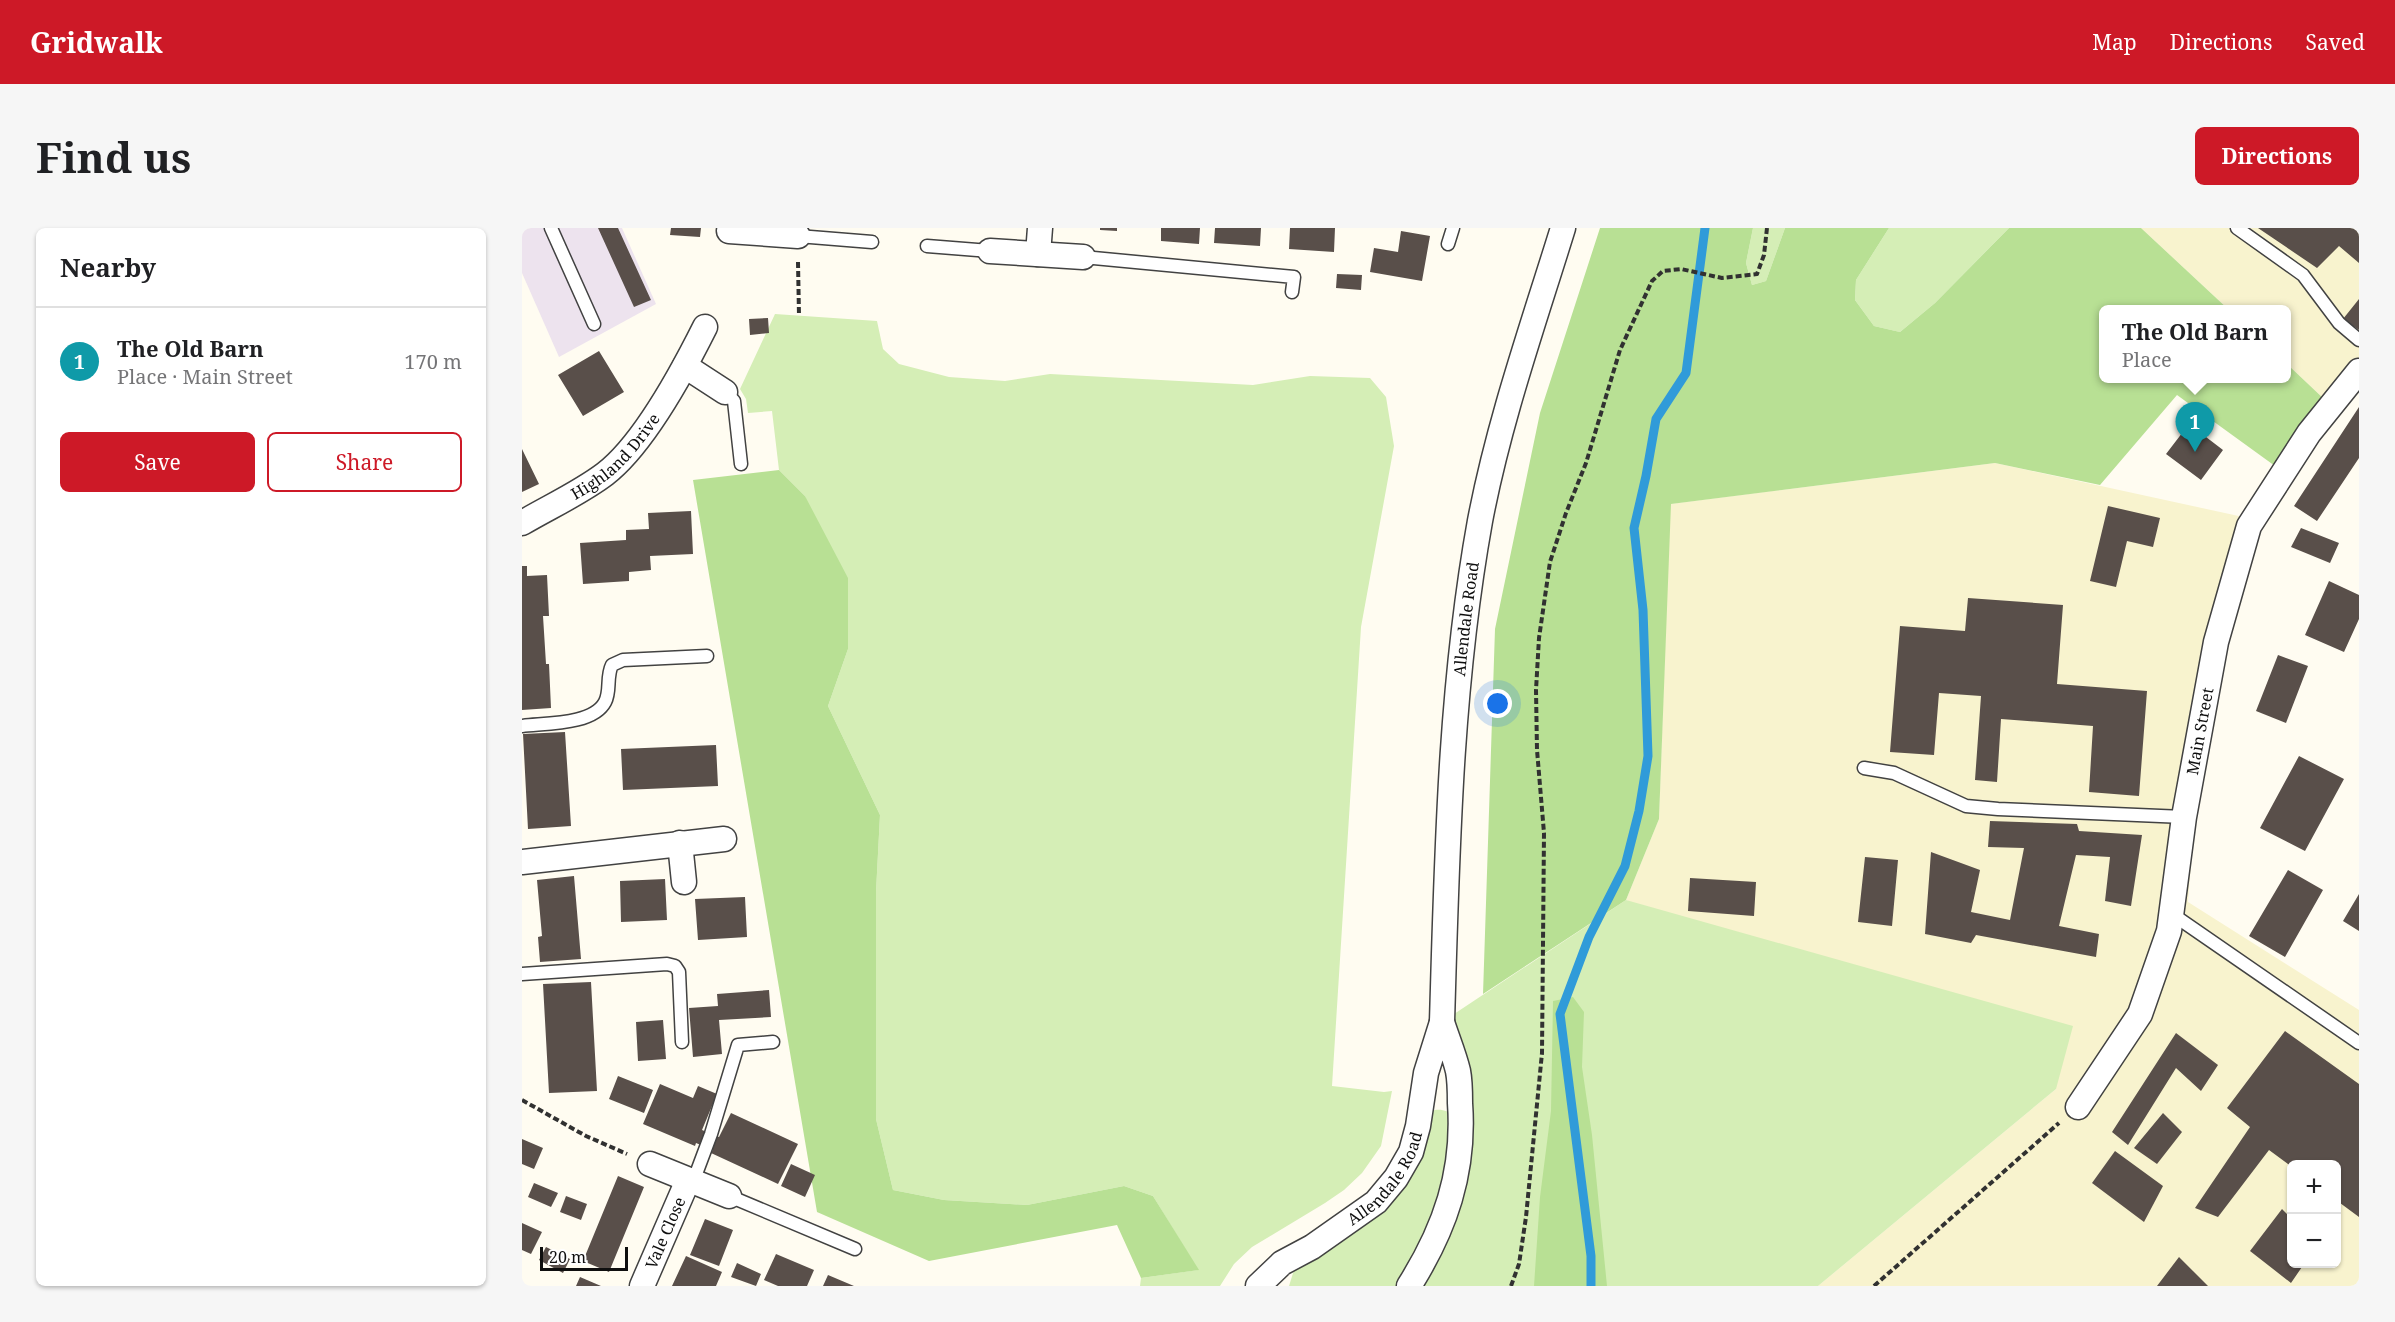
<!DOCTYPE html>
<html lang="en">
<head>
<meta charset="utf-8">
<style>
  body { margin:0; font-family:"Noto Serif",serif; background:#f6f6f6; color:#202124 }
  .controls { position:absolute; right:18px; bottom:18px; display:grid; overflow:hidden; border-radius:9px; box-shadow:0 2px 4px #0004 }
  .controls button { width:54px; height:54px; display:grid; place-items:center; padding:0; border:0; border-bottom:2px solid #e0e0e0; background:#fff; color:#202124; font:30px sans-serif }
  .scale { position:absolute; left:18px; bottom:15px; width:88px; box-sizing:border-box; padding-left:6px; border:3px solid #0f0f0f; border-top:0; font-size:16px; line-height:21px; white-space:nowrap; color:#0f0f0f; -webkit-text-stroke:4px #fff; paint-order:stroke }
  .you { position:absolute; left:976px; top:476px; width:21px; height:21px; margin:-15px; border:4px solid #fff; border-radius:50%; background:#1a73e8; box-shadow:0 0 0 9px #1a73e833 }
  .badge { display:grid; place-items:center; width:39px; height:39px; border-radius:50%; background:#cd1927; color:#fff; font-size:20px; font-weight:700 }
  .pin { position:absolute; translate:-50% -50px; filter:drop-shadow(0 2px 3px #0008) }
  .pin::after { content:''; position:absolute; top:32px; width:21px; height:18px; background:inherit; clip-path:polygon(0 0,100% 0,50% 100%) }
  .popup { position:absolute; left:1577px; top:77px; width:192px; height:78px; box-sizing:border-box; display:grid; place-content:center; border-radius:9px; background:#fff; filter:drop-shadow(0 2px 4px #0005); font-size:20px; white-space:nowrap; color:#757577 }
  .popup b { font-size:22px; color:#202124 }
  .popup::after { content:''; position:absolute; left:50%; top:100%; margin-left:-12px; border:12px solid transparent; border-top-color:#fff }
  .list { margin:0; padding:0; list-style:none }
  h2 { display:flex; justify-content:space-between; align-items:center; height:78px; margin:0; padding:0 24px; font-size:26px }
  h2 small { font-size:20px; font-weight:400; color:#757577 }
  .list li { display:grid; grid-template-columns:39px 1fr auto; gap:18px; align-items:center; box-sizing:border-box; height:108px; padding:0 24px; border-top:2px solid #e0e0e0 }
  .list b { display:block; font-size:22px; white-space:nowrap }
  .list p { margin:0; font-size:20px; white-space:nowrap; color:#757577 }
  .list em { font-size:20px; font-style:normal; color:#757577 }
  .actions { display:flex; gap:12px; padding:18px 24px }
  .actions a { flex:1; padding:14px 0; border:2px solid #cd1927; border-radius:9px; text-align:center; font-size:21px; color:#cd1927 }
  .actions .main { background:#cd1927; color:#fff }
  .map { position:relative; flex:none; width:1837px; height:1058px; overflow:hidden; border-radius:9px }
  header { display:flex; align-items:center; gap:36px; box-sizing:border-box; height:84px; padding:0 30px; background:#cd1927; color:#fff }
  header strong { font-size:28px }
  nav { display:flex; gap:33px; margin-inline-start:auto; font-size:21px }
  .intro { display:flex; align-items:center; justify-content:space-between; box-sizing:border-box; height:144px; padding:0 36px }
  h1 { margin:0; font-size:42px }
  .button { padding:15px 27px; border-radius:9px; background:#cd1927; color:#fff; font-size:21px; font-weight:700 }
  main { display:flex; gap:36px; padding:0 36px }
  aside { flex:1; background:#fff; border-radius:9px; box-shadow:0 2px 4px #0004 }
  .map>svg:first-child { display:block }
  .industrial { fill:#ede3ee }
  .farmland { fill:#f8f3ce; fill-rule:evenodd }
  .green { fill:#d5eeb6 }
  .forest { fill:#b8e094 }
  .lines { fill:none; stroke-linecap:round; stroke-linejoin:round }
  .stream { stroke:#309bd9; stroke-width:9 }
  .building { fill:#594f4a }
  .lane-casing { stroke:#424242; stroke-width:15 }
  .street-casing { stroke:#424242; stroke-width:27 }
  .path { stroke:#313131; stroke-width:4; stroke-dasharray:6 3; stroke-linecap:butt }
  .lane { stroke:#fff; stroke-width:12 }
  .street { stroke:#fff; stroke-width:24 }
  .labels { text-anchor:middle; stroke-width:6; stroke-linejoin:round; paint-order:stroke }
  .street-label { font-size:16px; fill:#0f0f0f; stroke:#fff }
</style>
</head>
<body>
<header>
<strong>Gridwalk</strong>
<nav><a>Map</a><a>Directions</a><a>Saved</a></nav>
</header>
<div class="intro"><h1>Find us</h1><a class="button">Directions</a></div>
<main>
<aside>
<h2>Nearby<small></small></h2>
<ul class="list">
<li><span class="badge" style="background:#0f9aa8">1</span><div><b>The Old Barn</b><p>Place · Main Street</p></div><em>170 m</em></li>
</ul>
<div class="actions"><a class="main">Save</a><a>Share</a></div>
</aside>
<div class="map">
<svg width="1837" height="1058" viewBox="0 0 1837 1058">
  <rect width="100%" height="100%" fill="#fffcf1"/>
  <path class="industrial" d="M0,0H100L134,76L37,129L0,45Z"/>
  <path class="farmland" d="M1619,0H1837V159L1817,185L1765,136L1764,82L1706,81Z
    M1473,235L1735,292L1701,406L1674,570L1666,674L1837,782V1058H1296L1534,861L1104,672L1137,591L1148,276ZM1770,936H1814V1036H1770Z"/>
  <path class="green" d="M1231,0H1263L1244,53L1230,57L1224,35Z
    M1367,0H1487L1413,75L1378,104L1352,98L1333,72L1334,52Z
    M253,86L355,93L361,121L377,136L427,149L483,153L528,146L731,157L788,148L848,150L864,169L872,218L839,399L810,858L862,864L870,863L859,918L840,945L822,962L803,975L730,1019L712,1036L698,1058H618L619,1050L676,1042L631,968L602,958L505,977L422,972L371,962L354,891V664L358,587L306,478L326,421L283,268L257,242L250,183L226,185L224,171L218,161Z
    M1104,672L1551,798L1534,861L1296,1058H767L777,1026L854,974L909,883C919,880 925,883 934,888L920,794Z"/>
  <path class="forest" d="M1078,0H1231L1224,35L1230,57L1244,53L1263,0H1367L1334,52L1333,72L1352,98L1378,104L1413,75L1487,0H1619L1706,81L1582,82V150H1764L1765,136L1802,171L1753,238L1655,167L1578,257L1473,235L1149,276L1137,591L1104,672L961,766L973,401L1018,185Z
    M257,242L283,268L326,350V421L306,478L358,587L354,664V891L371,962L422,972L505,977L602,958L631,968L677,1042L619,1050L595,997L407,1033L295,984L171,252Z
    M1051,769L1062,784L1060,839L1070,907L1085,1058H1012L1018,969L1029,883L1031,773Z"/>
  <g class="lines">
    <path class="stream" d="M1069,1058V1028L1038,786L1067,709L1103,638L1117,583L1126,528L1121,382L1112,300L1124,248L1134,191L1164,145L1183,0"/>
  </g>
  <path class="building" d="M76,0H96L129,72L112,79Z
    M149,0H179L178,9L148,7Z
    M578,0H595V3L578,2Z
    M639,0H678L677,16L639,13Z
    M693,0H739L738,18L692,15Z
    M768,0H813L812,24L767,21Z
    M1736,0H1837V35L1817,18L1795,40Z
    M879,3L908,8L900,53L848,44L852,20L876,24Z
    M815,46L840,47L839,62L814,60Z
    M1837,71V102L1821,91Z
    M246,90L247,105L228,107L227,91Z
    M77,123L102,164L61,188L36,147Z
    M1837,179V230L1795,293L1772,278Z
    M1667,196L1701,222L1679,252L1644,226Z
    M0,221L17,256L0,264Z
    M1586,278L1638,290L1631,319L1605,313L1594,359L1568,353Z
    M169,283L171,326L128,328L129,342L107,344V353L61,356L58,315L104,312V302L127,301L126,285Z
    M1779,300L1817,315L1808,335L1769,319Z
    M0,338H5V348L25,347L27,388H21L24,436H27L29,480L0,482Z
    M1807,353L1837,367V391L1822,424L1783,407Z
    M1446,370L1541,377L1535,456L1625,463L1617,568L1567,564L1571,498L1479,491L1475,554L1453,552L1459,468L1417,465L1412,527L1368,524L1378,398L1443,403Z
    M1756,427L1786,438L1764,495L1734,483Z
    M43,504L49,598L6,601L1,506Z
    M194,517L196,558L101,562L99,521Z
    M1777,528L1822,551L1783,623L1738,600Z
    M1468,593L1555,596L1557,603L1620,607L1609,678L1583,673L1588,629L1554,627L1537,698L1577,706L1574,729L1454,707L1449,715L1403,706L1409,624L1458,642L1449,684L1488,692L1502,620L1466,619Z
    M1343,629L1376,632L1370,698L1336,694Z
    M1766,642L1801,662L1763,729L1727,708Z
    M52,648L59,731L18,734L16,709L20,708L15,652Z
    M1168,650L1234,654L1232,688L1166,683Z
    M143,651L145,692L99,694L98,653Z
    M1837,666V703L1821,693Z
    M223,669L225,709L176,712L173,671Z
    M69,754L75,863L27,865L21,756Z
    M247,762L249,789L197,792L200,826L171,829L167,780L196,778L195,766Z
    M141,792L144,831L116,833L114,794Z
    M1763,803L1837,856V989L1814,972V936H1770V939L1747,922L1696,989L1673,980L1728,899L1705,880Z
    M1654,805L1696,837L1679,863L1654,840L1606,917L1590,904Z
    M96,848L131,862L122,885L87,871Z
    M138,856L171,870L176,858L195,866L180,902L197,909L209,885L276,916L256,956L189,925L191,922L174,915L173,918L121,896Z
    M1641,885L1660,904L1635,936L1612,920Z
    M0,911L21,920L12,941L0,936Z
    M1593,923L1641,958L1622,994L1570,955Z
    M269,936L293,947L283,969L259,958Z
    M96,948L122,959L87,1044L61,1033Z
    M12,955L36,965L29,979L6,969Z
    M44,968L65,976L59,992L38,984Z
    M1760,981L1770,991V1036H1782L1769,1055L1728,1023Z
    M183,991L211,1002L197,1038L168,1027Z
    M0,995L20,1004L9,1026L0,1022Z
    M24,1019L48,1031L41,1045L17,1032Z
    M254,1026L292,1042L285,1058H256L242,1052Z
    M164,1028L200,1044L194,1058H150Z
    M1657,1029L1686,1058H1635Z
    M215,1035L239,1046L234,1058L209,1049Z
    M306,1047L332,1058H301Z
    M58,1049L79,1058H54Z"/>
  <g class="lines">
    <defs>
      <path id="lane" d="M29,0L72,96
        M1715,0L1781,47L1817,95L1837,112
        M276,8L350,14
        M926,16L931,0
        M405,18L468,23
        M561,29L772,49L770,64
        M203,164L212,173L219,236
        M0,498C23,495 71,497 83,474C89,463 84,449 90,437L101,432L185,428
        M1342,540L1372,545L1444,578L1476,581L1662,589
        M1650,686L1837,815
        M0,746L145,736L153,738L157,744L160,814
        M171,954L189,906L216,817L251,814
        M207,968L333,1021"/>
      <g id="street">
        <path d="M207,3L276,8"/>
        <path d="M468,23L561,29"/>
        <path d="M516,26L518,0"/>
        <path d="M163,138L203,164"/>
        <path id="s1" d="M0,295C27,279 58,265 83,246C122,216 161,143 183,99"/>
        <path d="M158,615L162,654"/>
        <path d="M0,634L202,611"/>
        <path id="s2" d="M920,794C925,626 928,459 958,293C977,193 1011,97 1041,0"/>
        <path id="s3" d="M1556,879L1618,786L1647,703L1662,589L1694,414L1727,298L1787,205L1837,143"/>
        <path d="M128,936L207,968"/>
        <path id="s4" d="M120,1058L166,952"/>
        <path id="s5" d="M736,1058L760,1035L790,1019L854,974L874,950L889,924L896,898L904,845L920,794C925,810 932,826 936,843C938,853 938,864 938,875C943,944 923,1001 887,1058"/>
      </g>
    </defs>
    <use href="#lane" class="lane-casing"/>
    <use href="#street" class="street-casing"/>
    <path class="path" d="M276,34L277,88
      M0,872L64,908L105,926
      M989,1058L997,1036L1004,989L1020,825L1022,605L1015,522L1014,462L1017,410L1028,334L1044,285L1064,235L1098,122L1130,53L1141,43L1159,41L1200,50L1235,46L1242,27L1245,0
      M1352,1058L1537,895"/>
    <use href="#lane" class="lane"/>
    <use href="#street" class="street"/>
  </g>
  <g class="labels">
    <g class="street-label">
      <text dy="6" stroke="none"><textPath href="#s1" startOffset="116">Highland Drive</textPath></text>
      <text dy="6" stroke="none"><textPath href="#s2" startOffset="404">Allendale Road</textPath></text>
      <text dy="6" stroke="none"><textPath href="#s3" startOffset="402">Main Street</textPath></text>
      <text dy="6" stroke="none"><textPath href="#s5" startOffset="170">Allendale Road</textPath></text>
      <text dy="6" stroke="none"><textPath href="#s4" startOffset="58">Vale Close</textPath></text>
    </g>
  </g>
</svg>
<div class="controls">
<button>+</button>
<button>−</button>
</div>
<div class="scale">20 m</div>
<div class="you"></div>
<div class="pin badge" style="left:1673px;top:224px;background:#0f9aa8">1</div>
<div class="popup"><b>The Old Barn</b>Place</div>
</div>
</main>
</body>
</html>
